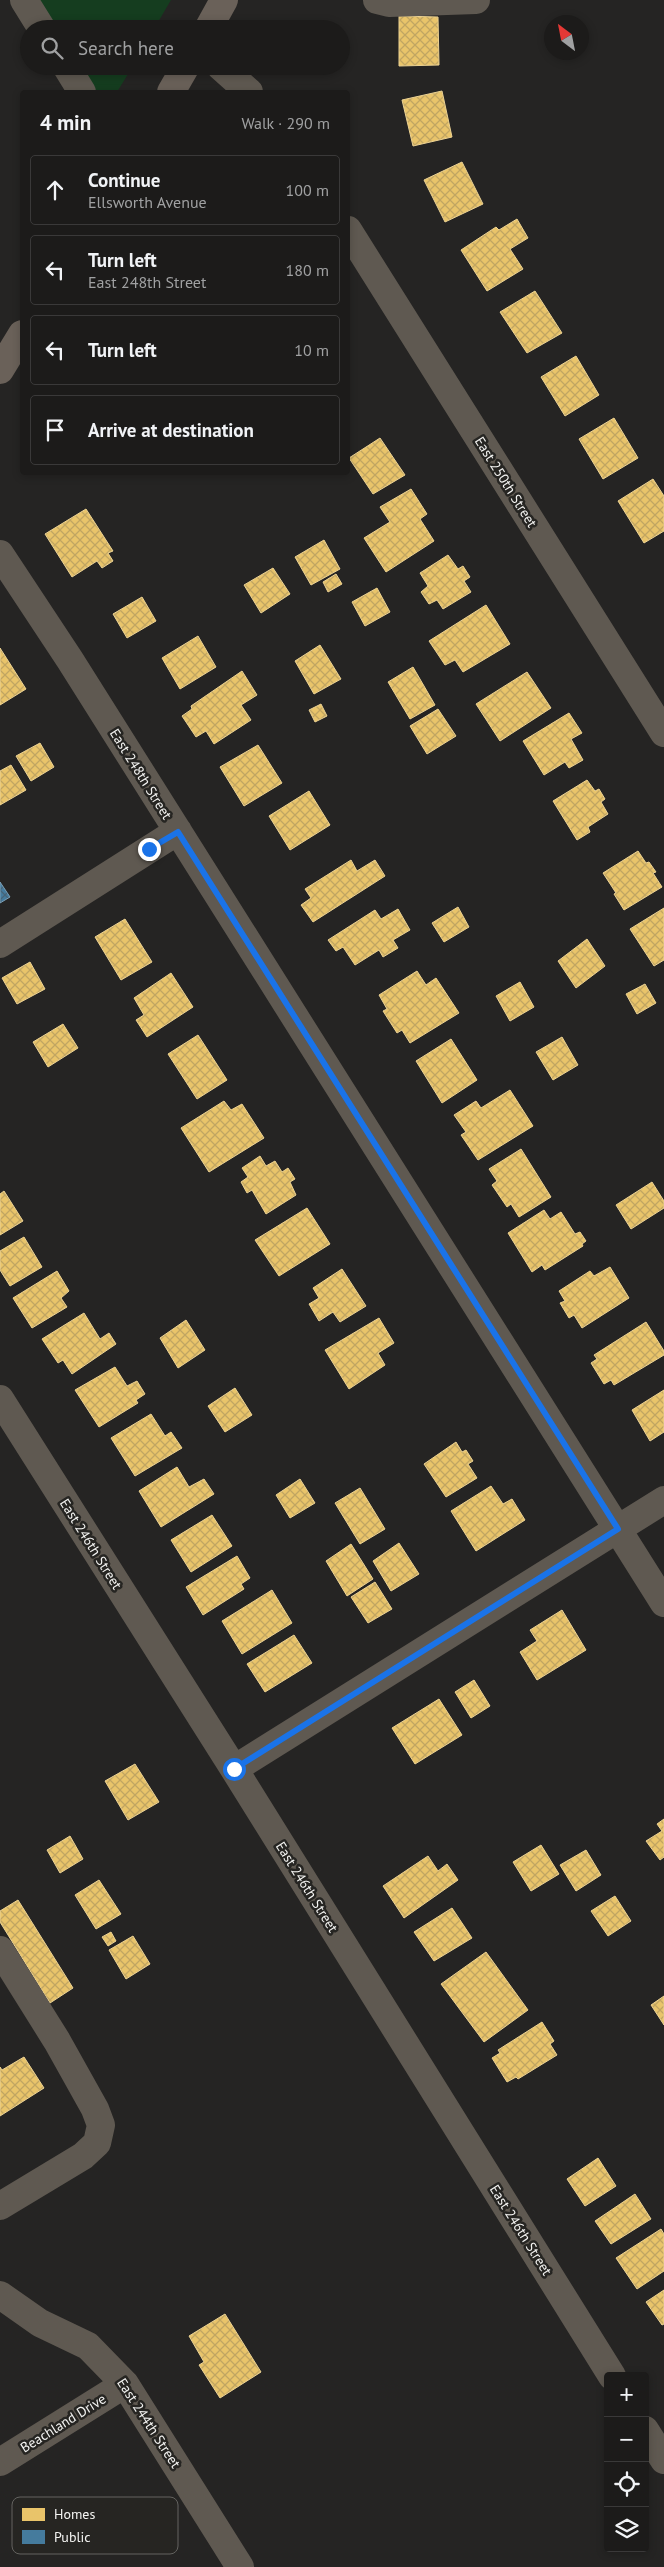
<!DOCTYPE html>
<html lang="en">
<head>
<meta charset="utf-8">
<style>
  body { margin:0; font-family:"PT Sans",sans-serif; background:#292827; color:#f1f3f6 }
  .controls { position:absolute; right:15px; bottom:15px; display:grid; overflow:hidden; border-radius:5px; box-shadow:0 2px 8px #0003 }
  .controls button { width:45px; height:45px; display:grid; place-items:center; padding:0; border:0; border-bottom:1px solid #3a3939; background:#1c1b1a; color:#f1f3f6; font:25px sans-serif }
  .compass { position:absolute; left:544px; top:15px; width:45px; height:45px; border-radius:50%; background:#1c1b1a; box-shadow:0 2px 8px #0003; rotate:328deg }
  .stop { position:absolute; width:15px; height:15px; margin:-11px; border:4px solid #1a73e8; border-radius:50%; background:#fff }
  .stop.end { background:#1a73e8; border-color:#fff; box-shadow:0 1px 5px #0008 }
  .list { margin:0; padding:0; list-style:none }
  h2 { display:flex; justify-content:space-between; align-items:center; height:65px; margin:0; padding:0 20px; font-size:21px }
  h2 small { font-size:16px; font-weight:400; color:#a0a1a2 }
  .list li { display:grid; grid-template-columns:32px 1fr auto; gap:15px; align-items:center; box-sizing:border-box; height:70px; margin:0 10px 10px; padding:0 10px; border:1px solid #3a3939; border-radius:5px }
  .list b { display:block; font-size:19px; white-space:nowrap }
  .list p { margin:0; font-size:16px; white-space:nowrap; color:#a0a1a2 }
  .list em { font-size:16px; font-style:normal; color:#a0a1a2 }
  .icon { flex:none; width:28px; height:28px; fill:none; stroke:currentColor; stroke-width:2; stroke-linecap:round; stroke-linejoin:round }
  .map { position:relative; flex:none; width:664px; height:2567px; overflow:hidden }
  .search { position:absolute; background:#1c1b1a; box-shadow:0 2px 8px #0003; left:20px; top:20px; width:330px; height:55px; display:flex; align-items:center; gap:12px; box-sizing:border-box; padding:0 18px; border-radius:28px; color:#a0a1a2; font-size:19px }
  .panel { position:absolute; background:#1c1b1a; box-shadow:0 2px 8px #0003; left:20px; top:90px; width:330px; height:385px; border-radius:5px }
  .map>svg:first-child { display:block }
  .green { fill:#153d1f }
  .homes { fill:url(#homes-cross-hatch); stroke:#ecd293 }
  .public { fill:url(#public-cross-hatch); stroke:#7a9fb6 }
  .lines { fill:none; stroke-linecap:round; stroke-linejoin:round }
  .minor { stroke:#5f5951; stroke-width:28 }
  .major { stroke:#6a6159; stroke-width:28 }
  .route { stroke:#1a73e8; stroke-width:6 }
  .labels { text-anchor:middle; stroke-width:5; stroke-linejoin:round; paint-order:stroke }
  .street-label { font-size:14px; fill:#f4f4f2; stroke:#262522 }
  .key { fill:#262522; stroke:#646360; stroke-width:1 }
  .key-label { font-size:14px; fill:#f4f4f2 }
</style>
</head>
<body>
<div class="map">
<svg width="664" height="2567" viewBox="0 0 664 2567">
  <defs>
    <pattern id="homes-cross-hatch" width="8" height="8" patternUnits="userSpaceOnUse" patternTransform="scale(1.25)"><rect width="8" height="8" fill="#e9c46a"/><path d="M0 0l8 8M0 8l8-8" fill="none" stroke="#c1a562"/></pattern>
    <pattern id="public-cross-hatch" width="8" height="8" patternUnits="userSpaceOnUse" patternTransform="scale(1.25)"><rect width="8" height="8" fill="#457b9d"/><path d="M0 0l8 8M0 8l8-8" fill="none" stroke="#476477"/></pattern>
  </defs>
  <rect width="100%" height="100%" fill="#252423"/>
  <path class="green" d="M24,0H171L154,29H42Z
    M66,66H133L117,92H82Z"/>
  <path class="homes" d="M399,16L438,17L439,65L399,66Z
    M442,91L452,137L413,146L402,100Z
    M462,162L483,204L445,222L424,180Z
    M517,219L528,238L510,249L523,269L487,291L461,250L496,227L499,230Z
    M535,291L562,333L527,353L500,312Z
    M576,356L599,395L565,416L541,377Z
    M614,418L638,458L603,479L579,439Z
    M380,438L405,475L373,494L349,458Z
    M653,479L664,496V531L644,543L618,501Z
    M411,489L427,514L420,519L434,541L386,572L364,538L390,522L380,507Z
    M86,509L113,551L108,553L113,561L102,568L97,561L72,577L45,534Z
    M324,540L340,569L311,585L295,557Z
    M448,555L458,569L463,566L470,577L464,581L471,592L443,609L437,600L429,604L421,592L428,586L420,573Z
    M273,568L290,594L261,613L244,585Z
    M336,574L342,584L328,592L323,582Z
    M377,588L390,612L365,626L352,602Z
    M142,597L156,621L127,638L113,614Z
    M486,605L510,644L463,672L455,660L445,665L429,641Z
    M198,636L216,667L180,689L162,658Z
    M320,645L341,679L314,694L295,661Z
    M0,648L26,689L0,705Z
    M413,667L435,705L410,719L388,682Z
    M242,671L257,695L241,705L251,720L214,744L206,731L196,737L182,716L192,709L191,706Z
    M527,672L551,708L500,741L476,704Z
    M321,704L327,716L315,722L309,710Z
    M438,709L456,736L427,754L410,726Z
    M569,713L582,733L571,739L583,760L569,768L565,762L544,775L523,741Z
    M40,743L54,767L31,781L16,756Z
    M258,745L282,783L244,806L220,767Z
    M11,765L26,790L0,805V771Z
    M587,780L595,791L599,789L605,799L601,802L608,814L588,827L590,832L577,840L553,801Z
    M309,791L330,825L290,850L269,816Z
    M638,851L646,863L649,862L656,872L653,873L662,887L624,910L614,894L616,893L603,873Z
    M351,860L357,871L375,860L385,876L313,922L301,905L311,898L305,889Z
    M458,907L469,927L444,942L432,923Z
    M664,908V960L654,966L630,929Z
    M398,909L410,930L393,940L398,948L383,957L379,950L355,965L343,947L336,951L328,940L375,910L381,919Z
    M125,919L152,962L121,980L95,937Z
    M587,939L605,966L576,988L558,961Z
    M30,962L45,989L17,1004L2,978Z
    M417,971L426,985L436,978L459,1013L410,1043L402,1030L397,1033L383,1011L387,1009L379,995Z
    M171,973L193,1007L147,1037L136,1020L144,1015L134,998Z
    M520,982L534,1007L510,1021L496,996Z
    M645,984L656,1003L637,1014L626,994Z
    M63,1024L78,1048L48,1067L33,1042Z
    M198,1035L227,1080L197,1099L168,1054Z
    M562,1037L578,1065L553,1080L536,1052Z
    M451,1039L477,1080L442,1103L416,1061Z
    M510,1090L533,1126L478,1160L461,1135L466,1132L454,1115L476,1101L481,1108Z
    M224,1101L231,1110L242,1104L264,1138L209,1172L181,1128Z
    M521,1149L551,1197L519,1217L511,1204L507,1207L492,1185L497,1181L489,1169Z
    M260,1156L266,1166L275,1161L282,1172L288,1168L295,1179L290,1182L296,1195L266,1214L252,1190L247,1193L241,1182L248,1177L242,1168Z
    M652,1182L664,1201V1208L631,1229L616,1205Z
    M4,1191L23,1221L0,1235V1194Z
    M307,1208L330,1244L279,1276L255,1240Z
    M544,1210L550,1219L561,1212L575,1234L580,1232L586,1241L582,1244L583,1246L545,1270L542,1265L532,1272L508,1233Z
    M24,1237L42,1267L10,1286L0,1270V1251Z
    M610,1267L629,1298L582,1328L574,1315L569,1318L560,1303L565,1301L559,1291L590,1271L594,1276Z
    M342,1269L366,1306L340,1322L333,1312L319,1321L309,1304L319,1298L313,1288Z
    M57,1271L69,1291L61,1298L67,1307L32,1328L13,1298Z
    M84,1313L100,1339L109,1333L116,1344L72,1374L63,1360L58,1363L42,1339Z
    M379,1318L394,1343L378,1353L385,1365L349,1389L325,1350Z
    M186,1320L205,1350L178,1368L160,1338Z
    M646,1322L664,1351V1355L614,1385L611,1380L604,1384L591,1363L597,1359L594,1355Z
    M115,1367L127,1386L137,1381L145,1394L136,1400L138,1403L99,1427L75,1390Z
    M235,1388L252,1415L225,1432L208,1406Z
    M664,1390V1432L650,1441L632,1410Z
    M151,1414L165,1436L171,1432L182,1448L135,1476L111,1438Z
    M456,1442L462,1452L466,1450L473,1461L468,1464L477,1478L446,1497L424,1464Z
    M177,1467L189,1487L204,1479L214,1494L161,1527L139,1491Z
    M300,1479L315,1503L290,1518L276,1495Z
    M491,1486L503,1504L512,1499L525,1520L476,1551L451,1511Z
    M360,1488L385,1529L360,1544L335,1503Z
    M212,1515L232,1546L191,1572L171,1540Z
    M399,1543L419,1574L391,1591L373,1561Z
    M351,1544L373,1579L347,1596L326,1561Z
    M237,1556L250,1578L241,1584L244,1589L203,1615L186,1587Z
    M375,1582L392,1609L368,1623L351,1597Z
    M272,1590L292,1623L242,1654L222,1621Z
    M562,1610L586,1650L537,1680L520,1652L537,1641L530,1630Z
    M294,1635L312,1663L265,1692L247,1664Z
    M474,1680L490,1706L471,1718L455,1692Z
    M439,1699L462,1735L415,1764L392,1728Z
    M135,1764L159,1802L128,1820L105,1781Z
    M664,1819V1857L660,1860L646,1841L662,1831L657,1824Z
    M70,1836L83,1859L60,1873L47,1850Z
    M541,1845L559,1874L531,1891L513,1862Z
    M586,1850L601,1875L576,1891L560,1865Z
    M428,1856L438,1871L447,1864L458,1880L404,1918L383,1886Z
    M99,1880L121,1914L96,1929L75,1895Z
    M615,1896L631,1921L608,1936L591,1911Z
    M18,1900L73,1988L50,2003L0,1922V1911Z
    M452,1908L472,1938L434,1961L414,1932Z
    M111,1932L116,1941L108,1946L102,1937Z
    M133,1936L150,1964L126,1979L109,1950Z
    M486,1952L528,2010L484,2042L441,1984Z
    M664,1996V2025L651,2005Z
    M542,2022L554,2041L550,2044L557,2055L518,2079L516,2077L507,2082L492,2058L500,2053L498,2050Z
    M24,2057L44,2088L0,2116V2067L2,2070Z
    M598,2158L616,2186L585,2206L567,2179Z
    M635,2194L651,2219L611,2244L595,2221Z
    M661,2229L664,2234V2271L637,2289L616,2258Z
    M664,2290V2324L662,2325L646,2302Z
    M225,2314L261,2372L220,2398L199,2365L204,2362L189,2336Z"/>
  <path class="public" d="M0,882L10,897L0,903Z"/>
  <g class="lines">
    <path class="minor" d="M24,0L42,29
      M377,0L389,3L476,0
      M66,66L82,92
      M220,66L249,92
      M348,230L664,733
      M0,554L70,660L664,1603
      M0,944L178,831
      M0,1399L234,1769L612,2376
      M234,1769L664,1500
      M0,1950L57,2041L95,2109L101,2125L97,2143L83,2156L0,2206
      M0,2295L40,2323L88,2346L125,2384L240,2567
      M645,2430L664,2460
      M0,2462L125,2384"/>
    <path class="major" d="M208,29L224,0
      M171,92L186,66
      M0,370L22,334"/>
  </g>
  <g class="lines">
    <path class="route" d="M149,849L178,832L618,1529L234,1769"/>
  </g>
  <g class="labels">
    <g class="street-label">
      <text transform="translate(506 482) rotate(58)" y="5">East 250th Street</text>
      <text transform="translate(141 774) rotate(58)" y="5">East 248th Street</text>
      <text transform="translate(91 1544) rotate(58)" y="5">East 246th Street</text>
      <text transform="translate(307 1887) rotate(58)" y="5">East 246th Street</text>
      <text transform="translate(521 2230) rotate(58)" y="5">East 246th Street</text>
      <text transform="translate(63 2423) rotate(-32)" y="5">Beachland Drive</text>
      <text transform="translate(149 2423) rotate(57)" y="5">East 244th Street</text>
    </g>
  </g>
  <rect x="12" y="2497" width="166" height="57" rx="8" class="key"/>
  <rect x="22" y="2508" width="23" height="13" fill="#e9c46a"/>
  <rect x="22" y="2530" width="23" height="14" fill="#457b9d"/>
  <g class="key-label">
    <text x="54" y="2519">Homes</text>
    <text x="54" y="2542">Public</text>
  </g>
</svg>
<div class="controls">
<button>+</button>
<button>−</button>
<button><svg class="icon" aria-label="locate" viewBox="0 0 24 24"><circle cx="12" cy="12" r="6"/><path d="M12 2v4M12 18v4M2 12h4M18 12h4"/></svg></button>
<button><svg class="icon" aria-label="layers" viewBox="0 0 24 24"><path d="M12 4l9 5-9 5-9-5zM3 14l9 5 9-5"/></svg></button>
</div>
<svg class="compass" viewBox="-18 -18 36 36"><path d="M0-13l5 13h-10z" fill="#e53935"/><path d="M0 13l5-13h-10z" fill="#a0a1a2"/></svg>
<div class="stop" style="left:234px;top:1769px"></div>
<div class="stop end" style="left:149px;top:849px"></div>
<div class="search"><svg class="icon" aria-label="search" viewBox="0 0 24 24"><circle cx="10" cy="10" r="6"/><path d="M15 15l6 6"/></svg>Search here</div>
<section class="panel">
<h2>4 min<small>Walk · 290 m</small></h2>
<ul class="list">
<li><svg class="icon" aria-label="ahead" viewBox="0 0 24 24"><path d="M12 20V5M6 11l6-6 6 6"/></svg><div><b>Continue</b><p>Ellsworth Avenue</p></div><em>100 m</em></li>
<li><svg class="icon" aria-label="left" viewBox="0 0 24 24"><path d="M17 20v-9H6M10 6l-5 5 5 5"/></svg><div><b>Turn left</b><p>East 248th Street</p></div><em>180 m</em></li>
<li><svg class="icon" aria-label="left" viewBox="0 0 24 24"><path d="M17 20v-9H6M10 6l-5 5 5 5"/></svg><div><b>Turn left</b></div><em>10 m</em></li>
<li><svg class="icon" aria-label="arrive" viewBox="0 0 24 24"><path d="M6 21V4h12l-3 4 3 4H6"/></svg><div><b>Arrive at destination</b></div></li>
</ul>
</section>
</div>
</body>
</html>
